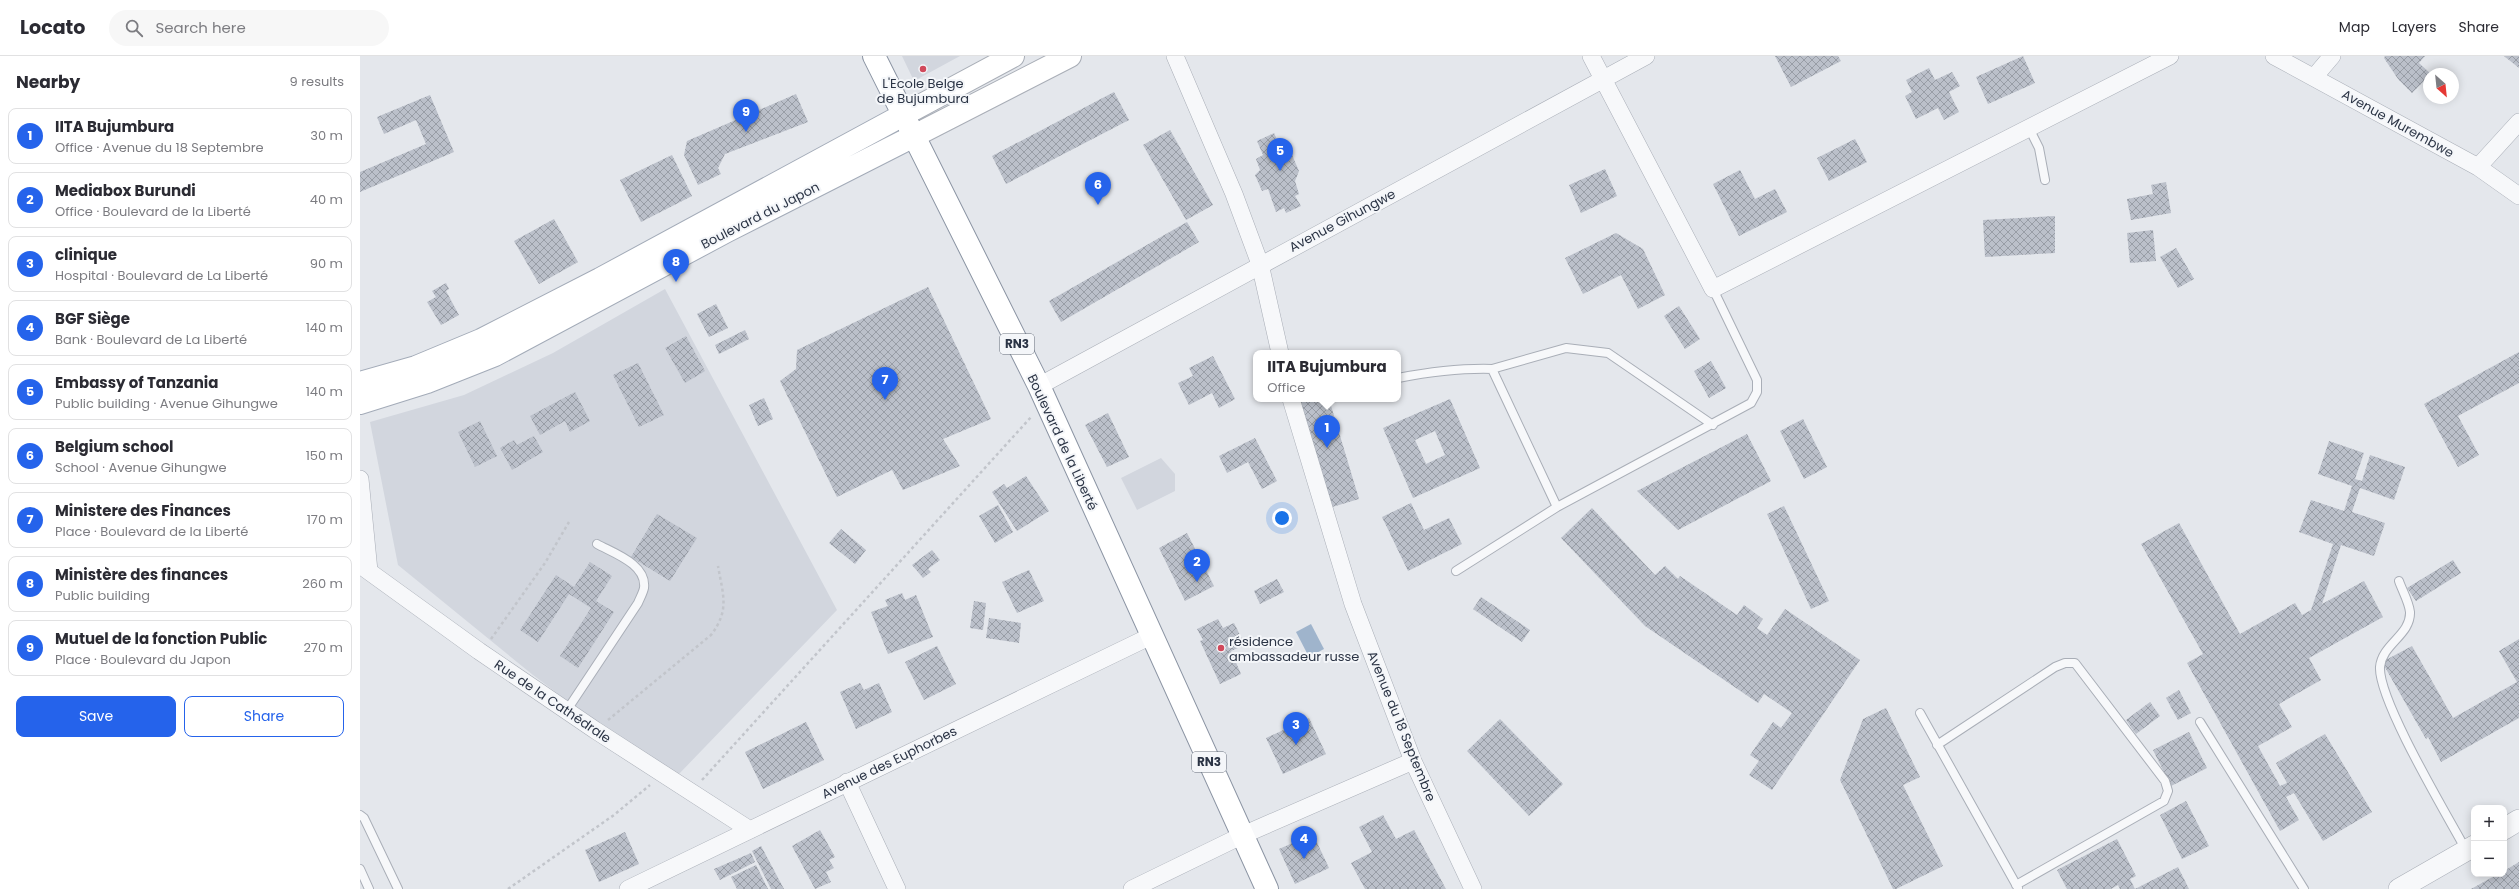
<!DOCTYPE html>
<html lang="en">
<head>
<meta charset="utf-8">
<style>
  body { margin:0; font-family:Poppins,sans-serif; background:#f7f7f7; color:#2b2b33 }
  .controls { position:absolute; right:12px; bottom:12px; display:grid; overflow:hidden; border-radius:8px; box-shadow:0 2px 10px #0003 }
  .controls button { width:36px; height:36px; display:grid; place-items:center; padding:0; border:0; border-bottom:1px solid #e1e1e2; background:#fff; color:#2b2b33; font:20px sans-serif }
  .compass { position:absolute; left:2063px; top:12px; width:36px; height:36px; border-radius:50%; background:#fff; box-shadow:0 2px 10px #0003; rotate:153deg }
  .you { position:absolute; left:922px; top:462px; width:14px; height:14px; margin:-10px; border:3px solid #fff; border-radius:50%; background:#1a73e8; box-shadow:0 0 0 6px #1a73e833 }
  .badge { display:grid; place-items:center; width:26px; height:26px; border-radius:50%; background:#2563eb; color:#fff; font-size:13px; font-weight:700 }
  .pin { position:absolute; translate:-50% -33px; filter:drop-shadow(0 1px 2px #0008) }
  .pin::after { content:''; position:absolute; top:21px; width:14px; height:12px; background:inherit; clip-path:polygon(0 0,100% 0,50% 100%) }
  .popup { position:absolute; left:893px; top:294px; width:148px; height:52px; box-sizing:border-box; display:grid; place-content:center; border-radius:8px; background:#fff; filter:drop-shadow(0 1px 3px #0005); font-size:13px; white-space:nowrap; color:#7c7c81 }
  .popup b { font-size:15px; color:#2b2b33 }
  .popup::after { content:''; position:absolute; left:50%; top:100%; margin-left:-8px; border:8px solid transparent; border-top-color:#fff }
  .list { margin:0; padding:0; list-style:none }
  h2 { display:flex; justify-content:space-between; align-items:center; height:52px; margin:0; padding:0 16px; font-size:17px }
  h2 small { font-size:13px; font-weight:400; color:#7c7c81 }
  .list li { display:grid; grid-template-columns:26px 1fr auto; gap:12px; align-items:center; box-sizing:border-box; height:56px; margin:0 8px 8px; padding:0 8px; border:1px solid #e1e1e2; border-radius:8px }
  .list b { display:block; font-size:15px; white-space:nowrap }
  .list p { margin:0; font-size:13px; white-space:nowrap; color:#7c7c81 }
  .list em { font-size:13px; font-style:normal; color:#7c7c81 }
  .actions { display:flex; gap:8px; padding:12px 16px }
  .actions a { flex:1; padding:9px 0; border:1px solid #2563eb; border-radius:8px; text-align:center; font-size:14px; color:#2563eb }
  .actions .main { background:#2563eb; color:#fff }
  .icon { flex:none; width:22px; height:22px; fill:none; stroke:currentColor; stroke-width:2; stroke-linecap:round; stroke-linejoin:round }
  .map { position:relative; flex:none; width:2159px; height:833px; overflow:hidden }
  header { display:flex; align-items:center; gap:24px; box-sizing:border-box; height:56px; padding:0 20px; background:#fff; border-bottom:1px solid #e1e1e2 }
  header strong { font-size:19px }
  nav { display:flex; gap:22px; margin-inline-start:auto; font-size:14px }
  .search { width:280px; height:36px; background:#f7f7f7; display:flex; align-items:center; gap:10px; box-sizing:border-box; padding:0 14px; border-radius:22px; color:#7c7c81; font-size:15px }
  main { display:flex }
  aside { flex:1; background:#fff }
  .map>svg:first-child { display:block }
  .built { fill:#d2d6de }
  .water { fill:#9fb4cc }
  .building { fill:url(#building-cross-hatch); fill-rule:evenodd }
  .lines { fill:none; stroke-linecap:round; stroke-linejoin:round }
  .service-casing { stroke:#a9aeb7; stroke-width:10 }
  .minor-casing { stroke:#a9aeb7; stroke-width:18 }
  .tertiary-casing { stroke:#a9aeb7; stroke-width:22 }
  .secondary-casing { stroke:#a9aeb7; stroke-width:24 }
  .primary-casing { stroke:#a3abb8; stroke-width:24 }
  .trunk-casing { stroke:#8b94a3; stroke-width:24 }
  .path { stroke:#c2c5cb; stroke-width:2.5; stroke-dasharray:3 3; stroke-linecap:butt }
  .service { stroke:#f7f8fa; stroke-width:8 }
  .minor { stroke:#f7f8fa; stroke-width:17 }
  .tertiary { stroke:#f7f8fa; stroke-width:21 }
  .secondary { stroke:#fff; stroke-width:22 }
  .primary { stroke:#fff; stroke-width:22 }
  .trunk { stroke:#fff; stroke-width:22 }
  .poi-dot { fill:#d1495b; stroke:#f4f6f9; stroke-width:1.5 }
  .labels { text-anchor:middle; stroke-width:4; stroke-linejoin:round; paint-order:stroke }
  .shield { fill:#f4f6f9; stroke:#676e7b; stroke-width:1 }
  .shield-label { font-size:12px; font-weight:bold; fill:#2b3445 }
  .poi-label { font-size:13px; fill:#2b3445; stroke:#f4f6f9 }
  .street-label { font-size:13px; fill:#2b3445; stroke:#f4f6f9 }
</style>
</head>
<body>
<header>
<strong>Locato</strong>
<div class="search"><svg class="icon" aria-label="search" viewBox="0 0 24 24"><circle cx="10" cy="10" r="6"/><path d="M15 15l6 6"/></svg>Search here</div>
<nav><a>Map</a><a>Layers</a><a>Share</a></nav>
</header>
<main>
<aside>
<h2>Nearby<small>9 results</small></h2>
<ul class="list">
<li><span class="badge">1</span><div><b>IITA Bujumbura</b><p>Office · Avenue du 18 Septembre</p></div><em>30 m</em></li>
<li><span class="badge">2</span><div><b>Mediabox Burundi</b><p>Office · Boulevard de la Liberté</p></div><em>40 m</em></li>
<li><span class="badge">3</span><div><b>clinique</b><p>Hospital · Boulevard de La Liberté</p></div><em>90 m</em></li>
<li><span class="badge">4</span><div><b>BGF Siège</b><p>Bank · Boulevard de La Liberté</p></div><em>140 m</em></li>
<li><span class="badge">5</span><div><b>Embassy of Tanzania</b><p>Public building · Avenue Gihungwe</p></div><em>140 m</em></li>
<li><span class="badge">6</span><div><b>Belgium school</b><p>School · Avenue Gihungwe</p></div><em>150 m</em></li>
<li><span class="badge">7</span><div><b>Ministere des Finances</b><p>Place · Boulevard de la Liberté</p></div><em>170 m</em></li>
<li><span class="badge">8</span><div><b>Ministère des finances</b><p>Public building</p></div><em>260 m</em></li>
<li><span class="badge">9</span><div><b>Mutuel de la fonction Public</b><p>Place · Boulevard du Japon</p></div><em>270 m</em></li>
</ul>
<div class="actions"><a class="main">Save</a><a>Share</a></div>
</aside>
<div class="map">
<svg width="2159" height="833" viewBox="0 0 2159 833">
  <defs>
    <pattern id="building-cross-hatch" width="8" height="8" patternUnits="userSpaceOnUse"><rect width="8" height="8" fill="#bbc0ca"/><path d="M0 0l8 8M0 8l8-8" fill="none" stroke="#989da6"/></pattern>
  </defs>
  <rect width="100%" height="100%" fill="#e4e7ec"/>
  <path class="built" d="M542,0H600L554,25Z
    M305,233L477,554L318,719L250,677L173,619L38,509L10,366L104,339L193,297Z
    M801,402L815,418V435L777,454L761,422Z"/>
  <path class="water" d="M951,568L964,593L949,601L936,576Z"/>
  <path class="building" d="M1415,0H1478L1481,5L1431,31Z
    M1663,0L1675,27L1628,48L1616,21Z
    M2025,0H2065L2059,7L2071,18L2052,37L2038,23L2024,2Z
    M2144,0H2159V12Z
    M1569,12L1575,24L1592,16L1600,30L1589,36L1599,56L1584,64L1578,52L1556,63L1545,40L1552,36L1546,24Z
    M754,36L769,64L646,128L632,100Z
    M436,38L448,66L365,98L358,112L361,118L338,129L324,99L327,85Z
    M70,39L94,96L0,136V116L66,88L56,64L24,78L17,61Z
    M810,74L853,149L826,164L783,89Z
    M914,77L919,88L926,85L939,115L935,125L939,138L935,140L941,150L926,157L924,152L916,156L908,133L902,135L895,119L900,114L896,103L903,99L897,85Z
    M1495,83L1507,106L1469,125L1457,102Z
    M312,99L332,140L281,166L260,124Z
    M1245,113L1257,140L1221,157L1209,129Z
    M1380,114L1395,143L1415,133L1427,156L1379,180L1353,128Z
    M1806,126L1811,157L1771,164L1767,143L1793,138L1791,129Z
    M1695,160V197L1625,201L1623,164Z
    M194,163L218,206L179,228L154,185Z
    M827,166L839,186L701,266L689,245Z
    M1793,174L1796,205L1770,207L1767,177Z
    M1256,177L1283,193L1305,239L1278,253L1261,219L1223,238L1205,202Z
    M1816,192L1834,223L1818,232L1800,201Z
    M86,227L89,233L86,235L99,259L81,269L67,246L76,241L72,235Z
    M568,231L631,363L583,383L600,410L543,434L532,414L477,441L420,325L436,313L437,294Z
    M356,248L368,272L349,281L337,258Z
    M1319,250L1340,283L1325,293L1304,260Z
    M385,274L389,283L359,298L355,289Z
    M326,280L345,315L325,327L305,292Z
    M2159,296V327L2098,360L2119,399L2098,411L2064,348Z
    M853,300L875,343L859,352L852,337L829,349L818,327L833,320L829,312Z
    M1351,305L1366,332L1349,342L1334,315Z
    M278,307L304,359L279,371L253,319Z
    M215,336L230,365L210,376L205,365L180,379L170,360Z
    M404,342L413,363L398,370L389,349Z
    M936,343H969L999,443L969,452Z
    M1090,343L1120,412L1053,442L1023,372ZM1075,375L1085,399L1066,408L1055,384Z
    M748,357L769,401L747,411L725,369Z
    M1443,363L1467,411L1444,423L1420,375Z
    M120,365L137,400L115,411L98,376Z
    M1387,378L1411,425L1318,474L1277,435Z
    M174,380L183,396L152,414L140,392L154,384L157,389Z
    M895,382L917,425L902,433L888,406L867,417L859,400Z
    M1969,385L2004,397L1995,423L2002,425L2010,399L2045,411L2034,444L2000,432L1992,456L2025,467L2014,500L1981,489L1962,548L2004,525L2023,561L1949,602L1961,624L1919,648L1932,671L1898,690L1920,730L1927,727L1916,707L1965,678L2012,756L1963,785L1934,737L1926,741L1939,764L1920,775L1827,607L1843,598L1781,488L1819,467L1880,578L1935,547L1942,559L1951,554L1973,488L1939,476L1951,444L1984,455L1992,430L1958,418Z
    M666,420L689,455L657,475L632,436L644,428L647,432Z
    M1051,447L1064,474L1089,462L1102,488L1048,515L1022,461Z
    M638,449L653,476L635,487L619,460Z
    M1424,450L1469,545L1451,553L1407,458Z
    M1232,452L1295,519L1305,510L1318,523L1320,520L1377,559L1384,549L1403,563L1397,572L1407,579L1425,553L1500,604L1412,734L1389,719L1399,705L1390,699L1413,666L1421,672L1432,657L1404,638L1398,647L1285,570L1201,482Z
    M297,458L337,482L310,525L271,501Z
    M481,473L506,494L495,508L469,487Z
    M827,477L854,530L825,545L799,492Z
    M572,494L580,504L568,513L571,516L563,522L552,509Z
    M2093,504L2101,517L2056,545L2047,532Z
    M230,506L252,520L236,545L254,556L218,612L200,600L231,552L209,538L178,586L160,574L196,519L214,531Z
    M669,514L684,545L657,557L642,526Z
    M917,523L924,536L900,548L894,535Z
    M542,537L545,544L556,539L573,581L528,598L511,556L528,550L525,544Z
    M1121,541L1170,574L1162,586L1113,553Z
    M614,545L626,547L623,574L610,572Z
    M629,562L661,567L659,587L626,582Z
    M858,563L863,572L874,567L885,589L871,595L881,618L860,628L840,585L843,584L837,573Z
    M2159,583V662L2081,706L2068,681L2066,683L2022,606L2052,590L2093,662L2157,626L2139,595Z
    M577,590L596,628L564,644L545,606Z
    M500,627L504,634L519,627L532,656L496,673L480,636Z
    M1819,634L1831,657L1818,664L1806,642Z
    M1790,646L1800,660L1776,678L1766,664Z
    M1526,652L1560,721L1543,729L1583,810L1536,833H1533L1480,724L1503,663Z
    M949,662L966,698L923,718L906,682Z
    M1140,663L1203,728L1169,760L1107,695Z
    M446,666L464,704L403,733L385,696Z
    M1829,676L1847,712L1811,730L1793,694Z
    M1826,745L1849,790L1822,803L1800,759Z
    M1023,759L1036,783L1054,774L1086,833H1005L991,807L1012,796L999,771Z
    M460,774L475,801L469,804L474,812L466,816L471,826L455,833L432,790Z
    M265,776L279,808L239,826L225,794Z
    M953,778L969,812L935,828L919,793Z
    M1757,783L1776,820L1770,823L1775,833L1818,811L1829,833H1760L1758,829L1751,833H1707L1697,814Z
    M401,790L424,833H411L392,795Z
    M391,797L395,806L360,824L354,813Z
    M2159,806V833H2111L2138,818H2144V815Z
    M396,809L408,833H377L371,821Z"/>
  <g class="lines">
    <defs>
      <path id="service" d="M1669,72L1679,92L1685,124
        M1038,322C1070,316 1099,312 1132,313
        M1197,451L1132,313L1206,292L1248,297L1353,369
        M1096,515L1197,451L1391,347L1397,336V324L1353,233
        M2039,525C2042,534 2049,546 2050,556C2051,579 2022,588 2020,611C2018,644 2087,759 2106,794
        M207,654L278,547C280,542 283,537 284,532C287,508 253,497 237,488
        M1560,657L1658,832
        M1840,666L1944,833
        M1577,689L1695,611L1705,607H1715L1805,725L1808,735L1804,745L1656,829
        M0,759L4,762L38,833
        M0,813L9,833"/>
      <path id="minor" d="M815,0L874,138L900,208L920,297
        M1231,0L1353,233L1810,0
        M1914,0L2118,111L2159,140
        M1955,20L1972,0
        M2118,111L2159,66
        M679,330L1286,0
        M931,343L993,548L1053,705L1113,833
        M0,423L9,515
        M0,509L119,595L235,674L390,774
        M487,726L537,833
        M268,833L791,580
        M772,833L883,779L1053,705"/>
      <path id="tertiary" d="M2144,773L2159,764
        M2039,833L2114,790"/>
      <path id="secondary" d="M543,59L653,0
        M554,80L710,0"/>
      <path id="primary" d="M0,327L56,311L121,284L240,223L543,59
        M0,347L67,326L135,299L367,175L554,80"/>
      <path id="trunk" d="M514,0L679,330L907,833"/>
    </defs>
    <use href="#service" class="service-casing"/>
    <use href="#minor" class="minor-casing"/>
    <use href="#tertiary" class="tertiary-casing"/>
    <use href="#secondary" class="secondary-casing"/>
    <use href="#primary" class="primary-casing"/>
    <use href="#trunk" class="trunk-casing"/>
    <path class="path" d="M131,583L185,507L209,466
      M248,664L351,579C370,554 363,539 358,510
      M342,724L672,360
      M148,833L254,759L290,729"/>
    <use href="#service" class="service"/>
    <use href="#minor" class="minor"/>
    <use href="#tertiary" class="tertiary"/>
    <use href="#secondary" class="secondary"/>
    <use href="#primary" class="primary"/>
    <use href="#trunk" class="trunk"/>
  </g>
  <g class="poi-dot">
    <circle cx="563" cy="13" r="4"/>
    <circle cx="861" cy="592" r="4"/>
  </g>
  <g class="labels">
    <g class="shield">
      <rect x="640" y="278" width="34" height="20" rx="3"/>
      <rect x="832" y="696" width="34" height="20" rx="3"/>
    </g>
    <g class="shield-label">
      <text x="657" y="292">RN3</text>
      <text x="849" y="710">RN3</text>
    </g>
    <g class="poi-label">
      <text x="563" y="32">L'Ecole Belge<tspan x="563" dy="15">de Bujumbura</tspan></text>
      <text x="869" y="590" text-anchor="start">résidence<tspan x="869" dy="15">ambassadeur russe</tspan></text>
    </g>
    <g class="street-label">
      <text transform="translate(2038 67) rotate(29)" y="5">Avenue Murembwe</text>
      <text transform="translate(400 159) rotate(-27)" y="5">Boulevard du Japon</text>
      <text transform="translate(982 164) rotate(-28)" y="5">Avenue Gihungwe</text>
      <text transform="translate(703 386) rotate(65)" y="5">Boulevard de la Liberté</text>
      <text transform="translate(193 645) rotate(34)" y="5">Rue de la Cathédrale</text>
      <text transform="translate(1042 670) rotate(68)" y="5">Avenue du 18 Septembre</text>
      <text transform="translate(529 706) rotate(-26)" y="5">Avenue des Euphorbes</text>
    </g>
  </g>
</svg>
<div class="controls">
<button>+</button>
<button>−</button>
</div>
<svg class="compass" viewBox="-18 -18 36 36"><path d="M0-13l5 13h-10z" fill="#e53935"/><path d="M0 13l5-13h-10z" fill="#7c7c81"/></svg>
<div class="you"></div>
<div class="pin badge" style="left:967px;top:392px">1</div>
<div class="popup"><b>IITA Bujumbura</b>Office</div>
<div class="pin badge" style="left:837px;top:526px">2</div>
<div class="pin badge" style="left:936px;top:689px">3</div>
<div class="pin badge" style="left:944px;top:803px">4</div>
<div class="pin badge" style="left:920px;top:115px">5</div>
<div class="pin badge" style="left:738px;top:149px">6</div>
<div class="pin badge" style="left:525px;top:344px">7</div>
<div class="pin badge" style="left:316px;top:226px">8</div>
<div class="pin badge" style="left:386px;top:76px">9</div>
</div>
</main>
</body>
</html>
